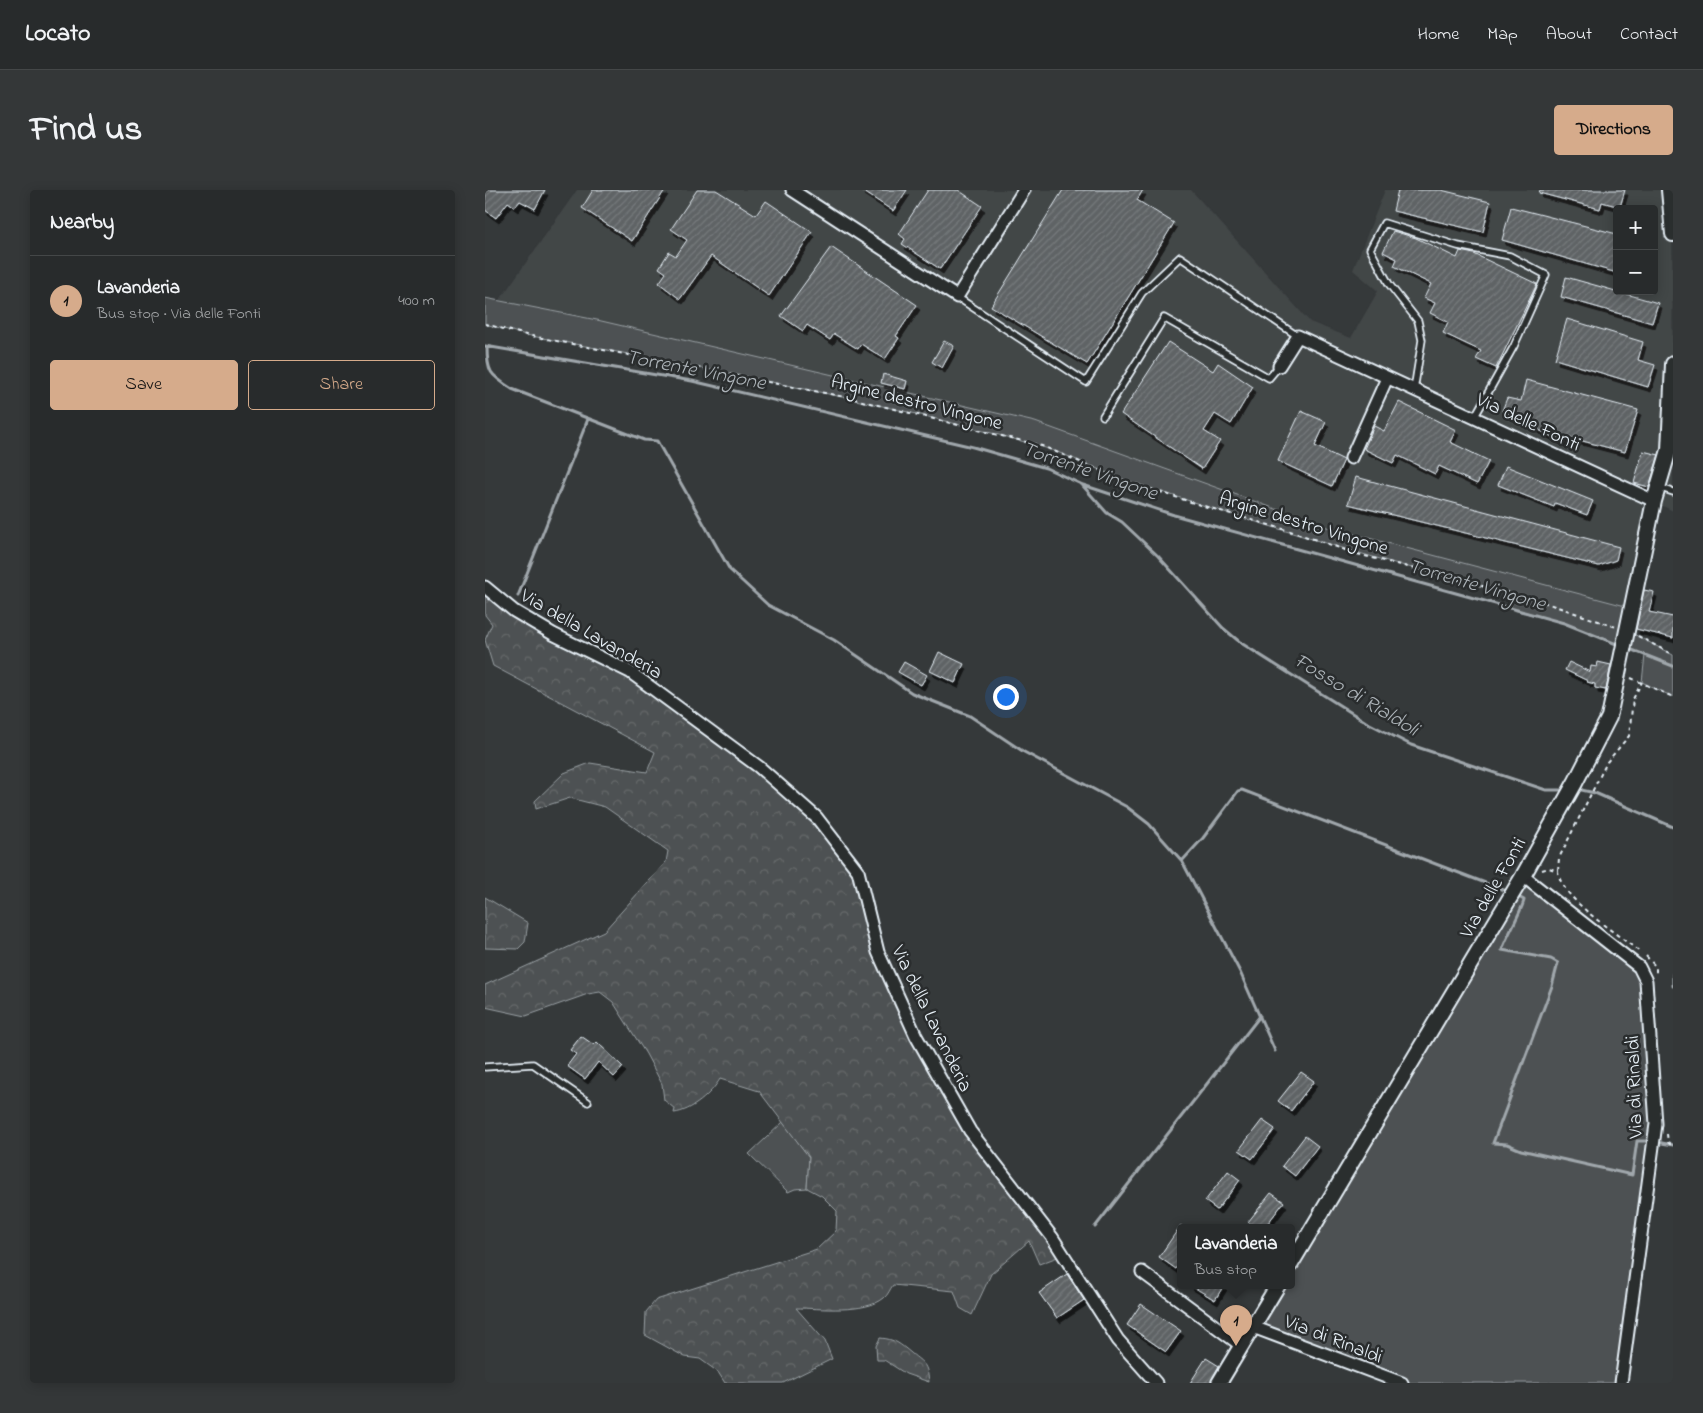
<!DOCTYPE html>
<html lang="en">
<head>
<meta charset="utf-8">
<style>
  body { margin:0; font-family:"Indie Flower",sans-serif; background:#343738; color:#f1f3f6 }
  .controls { position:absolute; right:15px; top:15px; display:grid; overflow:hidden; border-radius:5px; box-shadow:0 2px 12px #0003 }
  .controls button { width:45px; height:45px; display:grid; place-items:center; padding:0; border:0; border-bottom:1px solid #444748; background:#282b2c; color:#f1f3f6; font:25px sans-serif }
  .you { position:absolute; left:520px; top:506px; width:18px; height:18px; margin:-12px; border:4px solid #fff; border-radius:50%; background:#1a73e8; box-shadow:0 0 0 8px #1a73e833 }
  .badge { display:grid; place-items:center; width:32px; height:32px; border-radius:50%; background:#d6ab8b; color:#111; font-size:16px; font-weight:700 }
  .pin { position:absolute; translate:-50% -41px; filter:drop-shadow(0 1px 2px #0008) }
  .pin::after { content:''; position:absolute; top:26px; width:18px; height:15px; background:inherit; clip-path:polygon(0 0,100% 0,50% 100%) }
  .popup { position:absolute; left:692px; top:1034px; width:118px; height:65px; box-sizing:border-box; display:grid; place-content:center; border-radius:5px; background:#282b2c; filter:drop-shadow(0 1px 4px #0005); font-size:16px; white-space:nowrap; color:#a5a7a9 }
  .popup b { font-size:19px; color:#f1f3f6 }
  .popup::after { content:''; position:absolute; left:50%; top:100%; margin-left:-10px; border:10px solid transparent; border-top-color:#282b2c }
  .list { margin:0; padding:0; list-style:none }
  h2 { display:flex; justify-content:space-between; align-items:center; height:65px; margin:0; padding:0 20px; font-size:21px }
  h2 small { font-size:16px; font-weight:400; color:#a5a7a9 }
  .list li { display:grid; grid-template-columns:32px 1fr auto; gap:15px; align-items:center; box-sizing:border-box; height:90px; padding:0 20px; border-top:1px solid #444748 }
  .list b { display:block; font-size:19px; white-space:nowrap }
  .list p { margin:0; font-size:16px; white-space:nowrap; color:#a5a7a9 }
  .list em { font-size:16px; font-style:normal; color:#a5a7a9 }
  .actions { display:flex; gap:10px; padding:15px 20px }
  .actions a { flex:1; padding:11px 0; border:1px solid #d6ab8b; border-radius:5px; text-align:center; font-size:18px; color:#d6ab8b }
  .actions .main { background:#d6ab8b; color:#111 }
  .map { position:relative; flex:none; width:1188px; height:1193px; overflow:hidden; border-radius:5px }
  header { display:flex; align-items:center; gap:30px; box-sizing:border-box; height:70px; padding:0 25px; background:#282b2c; border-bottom:1px solid #444748 }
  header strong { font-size:24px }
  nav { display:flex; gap:28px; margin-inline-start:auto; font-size:18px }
  .intro { display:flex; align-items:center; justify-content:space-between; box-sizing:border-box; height:120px; padding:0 30px }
  h1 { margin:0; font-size:35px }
  .button { padding:12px 22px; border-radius:5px; background:#d6ab8b; color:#111; font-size:18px; font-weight:700 }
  main { display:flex; gap:30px; padding:0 30px }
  aside { flex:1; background:#282b2c; border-radius:5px; box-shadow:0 2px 12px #0003 }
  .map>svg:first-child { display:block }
  .built { fill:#424647; fill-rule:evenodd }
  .green { fill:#4d5152; stroke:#9aa1a5 }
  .forest { fill:url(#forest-crowns); stroke:#9aa1a5 }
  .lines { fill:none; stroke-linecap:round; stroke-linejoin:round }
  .stream { stroke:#a0a7ac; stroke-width:3 }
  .building { fill:url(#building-hatch); stroke:#e8f1f8; filter:url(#shadow) }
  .service-casing { stroke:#e8f1f8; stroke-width:9 }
  .minor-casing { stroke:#e8f1f8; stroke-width:15 }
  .tertiary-casing { stroke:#e8f1f8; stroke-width:18 }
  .path { stroke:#e8f1f8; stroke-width:2; stroke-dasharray:4 4; stroke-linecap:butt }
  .service { stroke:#2a2d2e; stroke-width:5.5 }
  .minor { stroke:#2a2d2e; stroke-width:11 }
  .tertiary { stroke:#2a2d2e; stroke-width:14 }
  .labels { text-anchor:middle; stroke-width:5; stroke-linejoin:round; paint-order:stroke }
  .street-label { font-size:20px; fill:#e8f1f8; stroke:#2a2d2e }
  .water-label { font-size:21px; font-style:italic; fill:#acb3b8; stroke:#2a2d2e }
</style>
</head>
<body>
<header>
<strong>Locato</strong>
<nav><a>Home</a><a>Map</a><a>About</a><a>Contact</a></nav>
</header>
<div class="intro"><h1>Find us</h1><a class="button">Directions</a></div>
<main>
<aside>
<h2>Nearby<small></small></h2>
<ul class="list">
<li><span class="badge">1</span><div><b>Lavanderia</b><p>Bus stop · Via delle Fonti</p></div><em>400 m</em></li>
</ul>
<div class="actions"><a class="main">Save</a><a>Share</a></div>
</aside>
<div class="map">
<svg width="1188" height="1193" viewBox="0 0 1188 1193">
  <defs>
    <pattern id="forest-crowns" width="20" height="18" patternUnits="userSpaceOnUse" patternTransform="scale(1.25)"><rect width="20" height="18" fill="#4d5152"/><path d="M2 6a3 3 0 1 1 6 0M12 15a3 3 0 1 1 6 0" fill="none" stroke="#676a6c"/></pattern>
    <pattern id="building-hatch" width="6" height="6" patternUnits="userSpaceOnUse" patternTransform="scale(1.25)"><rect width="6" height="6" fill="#5f6365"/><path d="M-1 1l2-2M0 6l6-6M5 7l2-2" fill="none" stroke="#767a7c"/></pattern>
    <filter id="shadow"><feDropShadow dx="3" dy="5" stdDeviation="0" flood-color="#0009"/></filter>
  </defs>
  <rect width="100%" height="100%" fill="#35393a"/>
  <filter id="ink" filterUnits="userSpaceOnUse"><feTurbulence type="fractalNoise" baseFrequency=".02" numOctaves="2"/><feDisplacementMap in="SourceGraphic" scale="10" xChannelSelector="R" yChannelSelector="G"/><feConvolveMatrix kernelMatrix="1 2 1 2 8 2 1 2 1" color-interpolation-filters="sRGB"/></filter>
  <g filter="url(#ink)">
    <path class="built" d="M92,0H706L825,132L866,148L893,101L868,80L900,0H1187L1188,321L1170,312L1148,418L838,336L550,232L112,130L14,111ZM1132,19H1169V101H1132Z"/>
    <path class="green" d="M0,108L112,130L550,232L838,336L1148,418L1143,441L1188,465V507L1157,492L1160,465L1079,433L1025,419L1029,405C901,373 775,334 649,293C617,283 586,265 554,256C385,208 213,177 41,145L0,134Z
      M1038,686L1154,777L1171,934L1136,1193H919L768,1137L793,1095H806V1074Z
      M298,932L324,967L322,998L310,999L303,1002L264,964Z"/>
    <path class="forest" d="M5,402L145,482L332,628L373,681L393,762L485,941L578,1065L554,1074L544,1051L506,1084L487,1125L475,1118L469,1101L408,1095C405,1099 403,1105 399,1108C380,1124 334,1118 311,1118L340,1151L347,1169L298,1193H240L233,1182L215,1169L200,1167L160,1145L161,1122L171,1110L332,1059L351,1041L352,1021L337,1006L322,998L324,967L274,901L235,889C226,904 207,921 189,923L190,919L179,910L177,894L161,864L128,812L115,802L103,804L41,826L0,817V795L119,741L181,672L183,661L120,617L85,608L51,619L50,611L79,583L105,573L162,582L170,562L8,476L0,450L7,434L0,425V406Z
      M0,707L43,733L40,752L33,759L0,758Z
      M395,1148C410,1149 415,1154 426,1163C439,1174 442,1173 444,1192L421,1184L399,1170H392L391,1156Z"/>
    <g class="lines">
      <path class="stream" d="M0,156L207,191L488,257L561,278L598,295L689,325L1079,433L1134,455
        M2,156C2,182 5,185 27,199L159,250L172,251L245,380L283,415L349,450L427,503L485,526L539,562L642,617L664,634L697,671L755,782L790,861
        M598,296L622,323L637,332L673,366L738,438L756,453L881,532L926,555L1061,600H1080
        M33,406L103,229
        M1142,458L1188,476
        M1092,599L1110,603L1188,637
        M697,671L718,648L753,601L757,600L1024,702
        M1030,705L1039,710C1039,716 1020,750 1017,760L1066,769L1073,773L1067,796L1008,953L1022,954L1036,960L1147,985L1152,951H1165
        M1188,784V796
        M1171,952L1188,955
        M610,1037L775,826
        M806,1087L812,1076
        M766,1152L801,1095"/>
    </g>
    <path class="building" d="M0,0H60L50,19L35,11L30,17L23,12L11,28L0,20Z
      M108,0H180L147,51L97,18Z
      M212,0H231L271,25L281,11L327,42L284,106L226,66L195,109L174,93L181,83L174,78L184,62L191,66L202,50L186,39Z
      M376,0H422L408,21Z
      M443,0H473L497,16L455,79L417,54L420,49L414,44Z
      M578,0H658L652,10L689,33L602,174L506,116Z
      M913,0H956L1005,12L998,42L908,21Z
      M1055,0H1140L1135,17L1117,12L1115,19L1054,3Z
      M1026,17L1132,44V83L1017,50Z
      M908,41L931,48L972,68L975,61L989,64L1052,94L1011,178L991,169L996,161L958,143L963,132L945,123L950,113L939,108L946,94L909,76L912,69L898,62Z
      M346,57L432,115L411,146L414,148L400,169L376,154L373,159L349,144L345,150L322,135L318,141L296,126Z
      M1081,87L1173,113L1167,133L1076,107Z
      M1082,129L1158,152L1153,170L1170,175L1163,197L1070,169Z
      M459,151L469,156L457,178L447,172Z
      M683,152L728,181L733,173L768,197L746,234L730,224L719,241L735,251L717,279L636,224Z
      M398,184L422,191L420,199L396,193Z
      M1041,190L1153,220L1140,262L1082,247L1079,253L1017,221L1022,208L1036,211Z
      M914,212L971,240L965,252L1004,271L992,294L954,276L950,284L912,265L908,273L879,259L889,236L899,241Z
      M816,221L841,232L830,256L859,270L847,296L793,271Z
      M1158,261L1174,265L1164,297L1149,293Z
      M1021,276L1108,311L1102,325L1070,313L1069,317L1013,295Z
      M871,287L1134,357L1131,370L1114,376L863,314Z
      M1159,400L1169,402L1164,422L1188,427V448L1151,439Z
      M454,462L479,474L470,493L445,481Z
      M419,472L442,485L436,495L413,482Z
      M1084,472L1105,482L1106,476L1112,477L1113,472L1126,475L1121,500L1110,498V494L1102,492L1103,491L1080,480Z
      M96,846L109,855L112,852L138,877L129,887L113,872L100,889L82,876L91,864L85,860Z
      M816,882L829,891L806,921L793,911Z
      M777,930L790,939L767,969L754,960Z
      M820,946L833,956L810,986L797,976Z
      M743,981L755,990L732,1020L720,1011Z
      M786,1003L799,1012L780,1037H770L763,1032Z
      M696,1035V1072L691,1079L674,1067Z
      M582,1084L599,1110L572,1128L554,1103Z
      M705,1095H739L730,1110Z
      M656,1114L696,1141L681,1162L642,1135Z
      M721,1168L734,1176L725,1193H705Z"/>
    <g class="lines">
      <defs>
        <path id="service" d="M472,107L601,192L657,103L695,67L814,147
          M929,200L937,150L933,131L904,94L885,59L899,33L973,56L1025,66L1061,85L1029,156L989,228
          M618,226L679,128L784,188L794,176
          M1173,297L1188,302
          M0,877L48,874L103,912"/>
        <path id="minor" d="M307,0L472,107L539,0
          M794,176L813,146L1169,311
          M866,268L902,188
          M0,397L29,421L68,444L145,482L274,577L332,628L373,681L393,762L431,846L485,941L567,1047L633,1150L671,1193
          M1038,686L1154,777L1161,791L1171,934L1136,1193
          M657,1082L757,1156
          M768,1137L917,1193"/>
        <path id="tertiary" d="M1184,0L1188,44
          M806,1074L1038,686L1090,593L1124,527L1169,311L1184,260L1188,174
          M734,1193L793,1095"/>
      </defs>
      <use href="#service" class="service-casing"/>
      <use href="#minor" class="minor-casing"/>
      <use href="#tertiary" class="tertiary-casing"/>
      <path class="path" d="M0,134L41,145L365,208L557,256L638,290L715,315L805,341L872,364L1052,410L1131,437
        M1153,446L1188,465
        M1146,488L1188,507
        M1057,680L1064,678L1073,681C1075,709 1133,744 1155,762
        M1073,681L1074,668L1122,572L1144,546L1148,509L1157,492
        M1161,766L1171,777V785
        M1182,944L1183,952L1188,957"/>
      <use href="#service" class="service"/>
      <use href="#minor" class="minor"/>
      <use href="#tertiary" class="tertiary"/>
    </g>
  </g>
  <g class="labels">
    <g class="street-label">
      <text transform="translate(432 211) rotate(14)" y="7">Argine destro Vingone</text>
      <text transform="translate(1044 231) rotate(25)" y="7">Via delle Fonti</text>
      <text transform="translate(819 332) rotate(17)" y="7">Argine destro Vingone</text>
      <text transform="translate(107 443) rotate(30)" y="7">Via della Lavanderia</text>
      <text transform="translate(1007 697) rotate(-60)" y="7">Via delle Fonti</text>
      <text transform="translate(448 828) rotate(64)" y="7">Via della Lavanderia</text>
      <text transform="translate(1148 897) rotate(-92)" y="7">Via di Rinaldi</text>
      <text transform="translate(849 1148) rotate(21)" y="7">Via di Rinaldi</text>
    </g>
    <g class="water-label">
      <text transform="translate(211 179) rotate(11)" y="7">Torrente Vingone</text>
      <text transform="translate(605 280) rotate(19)" y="7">Torrente Vingone</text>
      <text transform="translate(992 394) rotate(16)" y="7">Torrente Vingone</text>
      <text transform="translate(872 504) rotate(31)" y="7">Fosso di Rialdoli</text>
    </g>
  </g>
</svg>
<div class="controls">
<button>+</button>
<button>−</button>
</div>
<div class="you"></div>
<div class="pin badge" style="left:751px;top:1156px">1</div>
<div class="popup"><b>Lavanderia</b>Bus stop</div>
</div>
</main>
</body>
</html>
